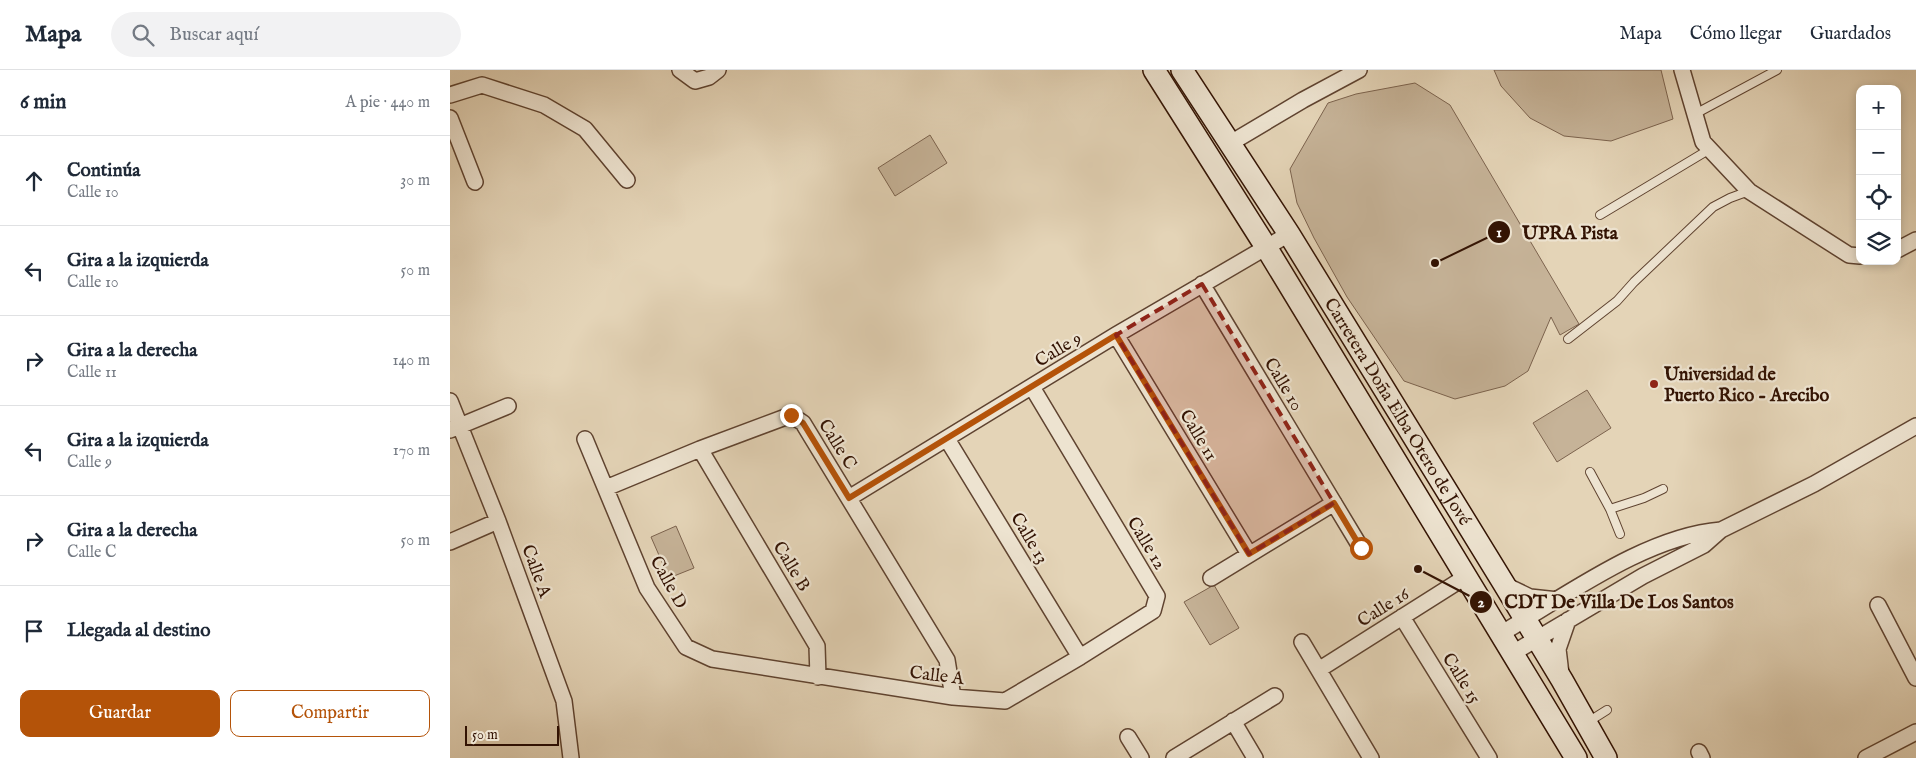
<!DOCTYPE html>
<html lang="es">
<head>
<meta charset="utf-8">
<style>
  body { margin:0; font-family:"IM FELL English",serif; background:#f2f2f3; color:#1f2937 }
  .controls { position:absolute; right:15px; top:15px; display:grid; overflow:hidden; border-radius:10px; box-shadow:0 2px 8px #0003 }
  .controls button { width:45px; height:45px; display:grid; place-items:center; padding:0; border:0; border-bottom:1px solid #e0e1e3; background:#fff; color:#1f2937; font:25px sans-serif }
  .scale { position:absolute; left:15px; bottom:12px; width:94px; box-sizing:border-box; padding-left:5px; border:2px solid #331303; border-top:0; font-size:14px; line-height:18px; white-space:nowrap; color:#331303; -webkit-text-stroke:4px #ede3d0; paint-order:stroke }
  .stop { position:absolute; width:15px; height:15px; margin:-11px; border:4px solid #b45309; border-radius:50%; background:#fff }
  .stop.end { background:#b45309; border-color:#fff; box-shadow:0 1px 5px #0008 }
  .list { margin:0; padding:0; list-style:none }
  h2 { display:flex; justify-content:space-between; align-items:center; height:65px; margin:0; padding:0 20px; font-size:21px }
  h2 small { font-size:16px; font-weight:400; color:#747a83 }
  .list li { display:grid; grid-template-columns:32px 1fr auto; gap:15px; align-items:center; box-sizing:border-box; height:90px; padding:0 20px; border-top:1px solid #e0e1e3 }
  .list b { display:block; font-size:19px; white-space:nowrap }
  .list p { margin:0; font-size:16px; white-space:nowrap; color:#747a83 }
  .list em { font-size:16px; font-style:normal; color:#747a83 }
  .actions { display:flex; gap:10px; padding:15px 20px }
  .actions a { flex:1; padding:11px 0; border:1px solid #b45309; border-radius:10px; text-align:center; font-size:18px; color:#b45309 }
  .actions .main { background:#b45309; color:#fff }
  .icon { flex:none; width:28px; height:28px; fill:none; stroke:currentColor; stroke-width:2; stroke-linecap:round; stroke-linejoin:round }
  .map { position:relative; flex:none; width:1466px; height:688px; overflow:hidden }
  header { display:flex; align-items:center; gap:30px; box-sizing:border-box; height:70px; padding:0 25px; background:#fff; border-bottom:1px solid #e0e1e3 }
  header strong { font-size:24px }
  nav { display:flex; gap:28px; margin-inline-start:auto; font-size:18px }
  .search { width:350px; height:45px; background:#f2f2f3; display:flex; align-items:center; gap:12px; box-sizing:border-box; padding:0 18px; border-radius:28px; color:#747a83; font-size:19px }
  main { display:flex }
  aside { flex:1; background:#fff }
  .map>svg:first-child { display:block }
  .green { fill:#c6b398; stroke:#7c634e }
  .lines { fill:none; stroke-linecap:round; stroke-linejoin:round }
  .lane-casing { stroke:#5f4330; stroke-width:10 }
  .street-casing { stroke:#5f4330; stroke-width:18 }
  .secondary-casing { stroke:#331303; stroke-width:24 }
  .lane { stroke:#ede3d0; stroke-width:8 }
  .street { stroke:#ede3d0; stroke-width:15 }
  .secondary { stroke:#ede3d0; stroke-width:21 }
  .route { stroke:#b45309; stroke-width:6 }
  .marked { fill:#8f2418; fill-opacity:0.2; stroke:#8f2418; stroke-width:4; stroke-dasharray:10 6; stroke-linejoin:round }
  .poi-dot { fill:#8f2418; stroke:#ede3d0; stroke-width:2 }
  .labels { text-anchor:middle; stroke-width:4.5; stroke-linejoin:round; paint-order:stroke }
  .street-label { font-size:18px; fill:#331303; stroke:#ede3d0 }
  .poi-label { font-size:18px; font-weight:bold; fill:#331303; stroke:#ede3d0; text-anchor:start }
  .leader { fill:none; stroke:#331303; stroke-width:2 }
  .callout-dot { fill:#331303; stroke:#ede3d0; stroke-width:2 }
  .mark-label { font-size:15px; text-anchor:middle; font-weight:bold; fill:#fff }
  .callout-label { font-size:19px; text-anchor:middle; font-weight:bold; fill:#331303; stroke:#ede3d0; stroke-width:4.5; stroke-linejoin:round; paint-order:stroke }
</style>
</head>
<body>
<header>
<strong>Mapa</strong>
<div class="search"><svg class="icon" aria-label="search" viewBox="0 0 24 24"><circle cx="10" cy="10" r="6"/><path d="M15 15l6 6"/></svg>Buscar aquí</div>
<nav><a>Mapa</a><a>Cómo llegar</a><a>Guardados</a></nav>
</header>
<main>
<aside>
<h2>6 min<small>A pie · 440 m</small></h2>
<ul class="list">
<li><svg class="icon" aria-label="ahead" viewBox="0 0 24 24"><path d="M12 20V5M6 11l6-6 6 6"/></svg><div><b>Continúa</b><p>Calle 10</p></div><em>30 m</em></li>
<li><svg class="icon" aria-label="left" viewBox="0 0 24 24"><path d="M17 20v-9H6M10 6l-5 5 5 5"/></svg><div><b>Gira a la izquierda</b><p>Calle 10</p></div><em>50 m</em></li>
<li><svg class="icon" aria-label="right" viewBox="0 0 24 24"><path d="M7 20v-9h11M14 6l5 5-5 5"/></svg><div><b>Gira a la derecha</b><p>Calle 11</p></div><em>140 m</em></li>
<li><svg class="icon" aria-label="left" viewBox="0 0 24 24"><path d="M17 20v-9H6M10 6l-5 5 5 5"/></svg><div><b>Gira a la izquierda</b><p>Calle 9</p></div><em>170 m</em></li>
<li><svg class="icon" aria-label="right" viewBox="0 0 24 24"><path d="M7 20v-9h11M14 6l5 5-5 5"/></svg><div><b>Gira a la derecha</b><p>Calle C</p></div><em>50 m</em></li>
<li><svg class="icon" aria-label="arrive" viewBox="0 0 24 24"><path d="M6 21V4h12l-3 4 3 4H6"/></svg><div><b>Llegada al destino</b></div></li>
</ul>
<div class="actions"><a class="main">Guardar</a><a>Compartir</a></div>
</aside>
<div class="map">
<svg width="1466" height="688" viewBox="0 0 1466 688">
  <rect width="100%" height="100%" fill="#e4d4b7"/>
  <filter id="stains"><feTurbulence type="fractalNoise" baseFrequency=".004" numOctaves="4"/><feColorMatrix values="0 0 0 0 .2 0 0 0 0 .09 0 0 0 0 .02 0 0 0 .5 -.17"/></filter>
  <radialGradient id="worn" r=".72"><stop offset=".6" stop-color="#630" stop-opacity="0"/><stop offset="1" stop-color="#630" stop-opacity=".3"/></radialGradient>
  <path class="green" d="M1044,0H1211L1223,49L1161,71L1114,66L1080,48L1051,16Z
    M965,13L1000,35L1129,254L1110,265L1101,247L1078,301L1055,316L1005,329L954,311L897,227L864,168L847,133L840,99L878,33L906,24Z
    M480,65L497,93L445,126L428,98Z
    M1137,320L1161,358L1107,392L1083,353Z
    M226,456L244,498L219,508L201,467Z
    M764,515L789,558L760,575L734,532Z"/>
  <g class="lines">
    <defs>
      <path id="lane" d="M1245,44L1327,0
        M1150,145L1260,79
        M1118,269L1167,231L1184,212L1263,137L1280,128L1299,121
        M1140,402L1160,439
        M1170,464L1160,439L1194,428L1213,419
        M1138,652L1157,640"/>
      <path id="street" d="M230,0L245,11L259,7L268,0
        M1232,0L1253,72L1299,121L1399,185L1410,186
        M0,25L32,15L94,35L135,59L177,110
        M0,48L25,112
        M779,74L853,30L909,0
        M1447,180L1466,170
        M752,214L911,478
        M666,265L799,484
        M0,331L48,451L114,631L121,688
        M0,360L58,336
        M135,369L197,518L236,577L262,589L503,627L555,631L630,587L703,541L707,526L582,317
        M497,369L630,587
        M250,379L367,576L368,607
        M156,418L250,379L341,345L353,353L497,590L503,627
        M399,428L666,265L839,164
        M0,472L48,451
        M761,508L884,433
        M1055,515L1080,527L1108,530
        M1428,535L1466,608
        M952,547L1039,688
        M1052,563C1116,526 1196,466 1271,460
        M852,572L921,688
        M1063,583L1193,506L1254,475L1271,460L1364,414L1466,356
        M870,599L1017,506
        M1111,604L1108,579L1118,550
        M783,651L805,688
        M678,667L691,688
        M1249,682L1252,688
        M724,688L825,626
        M1416,688L1466,662"/>
      <g id="secondary">
        <path d="M704,0L816,177L1126,688"/>
        <path id="s1" d="M732,0L839,164L1054,514L1112,610L1156,688"/>
      </g>
    </defs>
    <use href="#lane" class="lane-casing"/>
    <use href="#street" class="street-casing"/>
    <use href="#secondary" class="secondary-casing"/>
    <use href="#lane" class="lane"/>
    <use href="#street" class="street"/>
    <use href="#secondary" class="secondary"/>
  </g>
  <g class="lines">
    <path class="route" d="M341,345L353,353L399,428L666,265L799,484L884,433L911,478"/>
  </g>
  <path class="marked" d="M752,214L884,433L799,484L666,265Z"/>
  <circle class="poi-dot" cx="1204" cy="314" r="5"/>
  <g class="labels">
    <g class="street-label">
      <text transform="translate(608 279) rotate(-31)" y="6">Calle 9</text>
      <text transform="translate(834 314) rotate(59)" y="6">Calle 10</text>
      <text dy="6" stroke="none"><textPath href="#s1" startOffset="404">Carretera Doña Elba Otero de Jové</textPath></text>
      <text transform="translate(749 365) rotate(59)" y="6">Calle 11</text>
      <text transform="translate(388 374) rotate(58)" y="6">Calle C</text>
      <text transform="translate(580 468) rotate(59)" y="6">Calle 13</text>
      <text transform="translate(697 473) rotate(59)" y="6">Calle 12</text>
      <text transform="translate(342 496) rotate(59)" y="6">Calle B</text>
      <text transform="translate(87 501) rotate(70)" y="6">Calle A</text>
      <text transform="translate(219 512) rotate(61)" y="6">Calle D</text>
      <text transform="translate(933 537) rotate(-32)" y="6">Calle 16</text>
      <text transform="translate(487 605) rotate(7)" y="6">Calle A</text>
      <text transform="translate(1012 608) rotate(58)" y="6">Calle 15</text>
    </g>
    <g class="poi-label">
      <text x="1214" y="310">Universidad de<tspan x="1214" dy="21">Puerto Rico - Arecibo</tspan></text>
    </g>
  </g>
  <path class="leader" d="M985 193L1049 162M968 499L1031 532"/>
  <g class="callout-dot">
    <circle cx="985" cy="193" r="5"/>
    <circle cx="968" cy="499" r="5"/>
    <circle cx="1049" cy="162" r="12"/>
    <circle cx="1031" cy="532" r="12"/>
  </g>
  <g class="mark-label">
    <text x="1049" y="167">1</text>
    <text x="1031" y="537">2</text>
  </g>
  <g class="callout-label">
    <text x="1120" y="169">UPRA Pista</text>
    <text x="1169" y="538">CDT De Villa De Los Santos</text>
  </g>
  <rect width="100%" height="100%" filter="url(#stains)"/>
  <rect width="100%" height="100%" fill="url(#worn)"/>
</svg>
<div class="controls">
<button>+</button>
<button>−</button>
<button><svg class="icon" aria-label="locate" viewBox="0 0 24 24"><circle cx="12" cy="12" r="6"/><path d="M12 2v4M12 18v4M2 12h4M18 12h4"/></svg></button>
<button><svg class="icon" aria-label="layers" viewBox="0 0 24 24"><path d="M12 4l9 5-9 5-9-5zM3 14l9 5 9-5"/></svg></button>
</div>
<div class="scale">50 m</div>
<div class="stop" style="left:911px;top:478px"></div>
<div class="stop end" style="left:341px;top:345px"></div>
</div>
</main>
</body>
</html>
